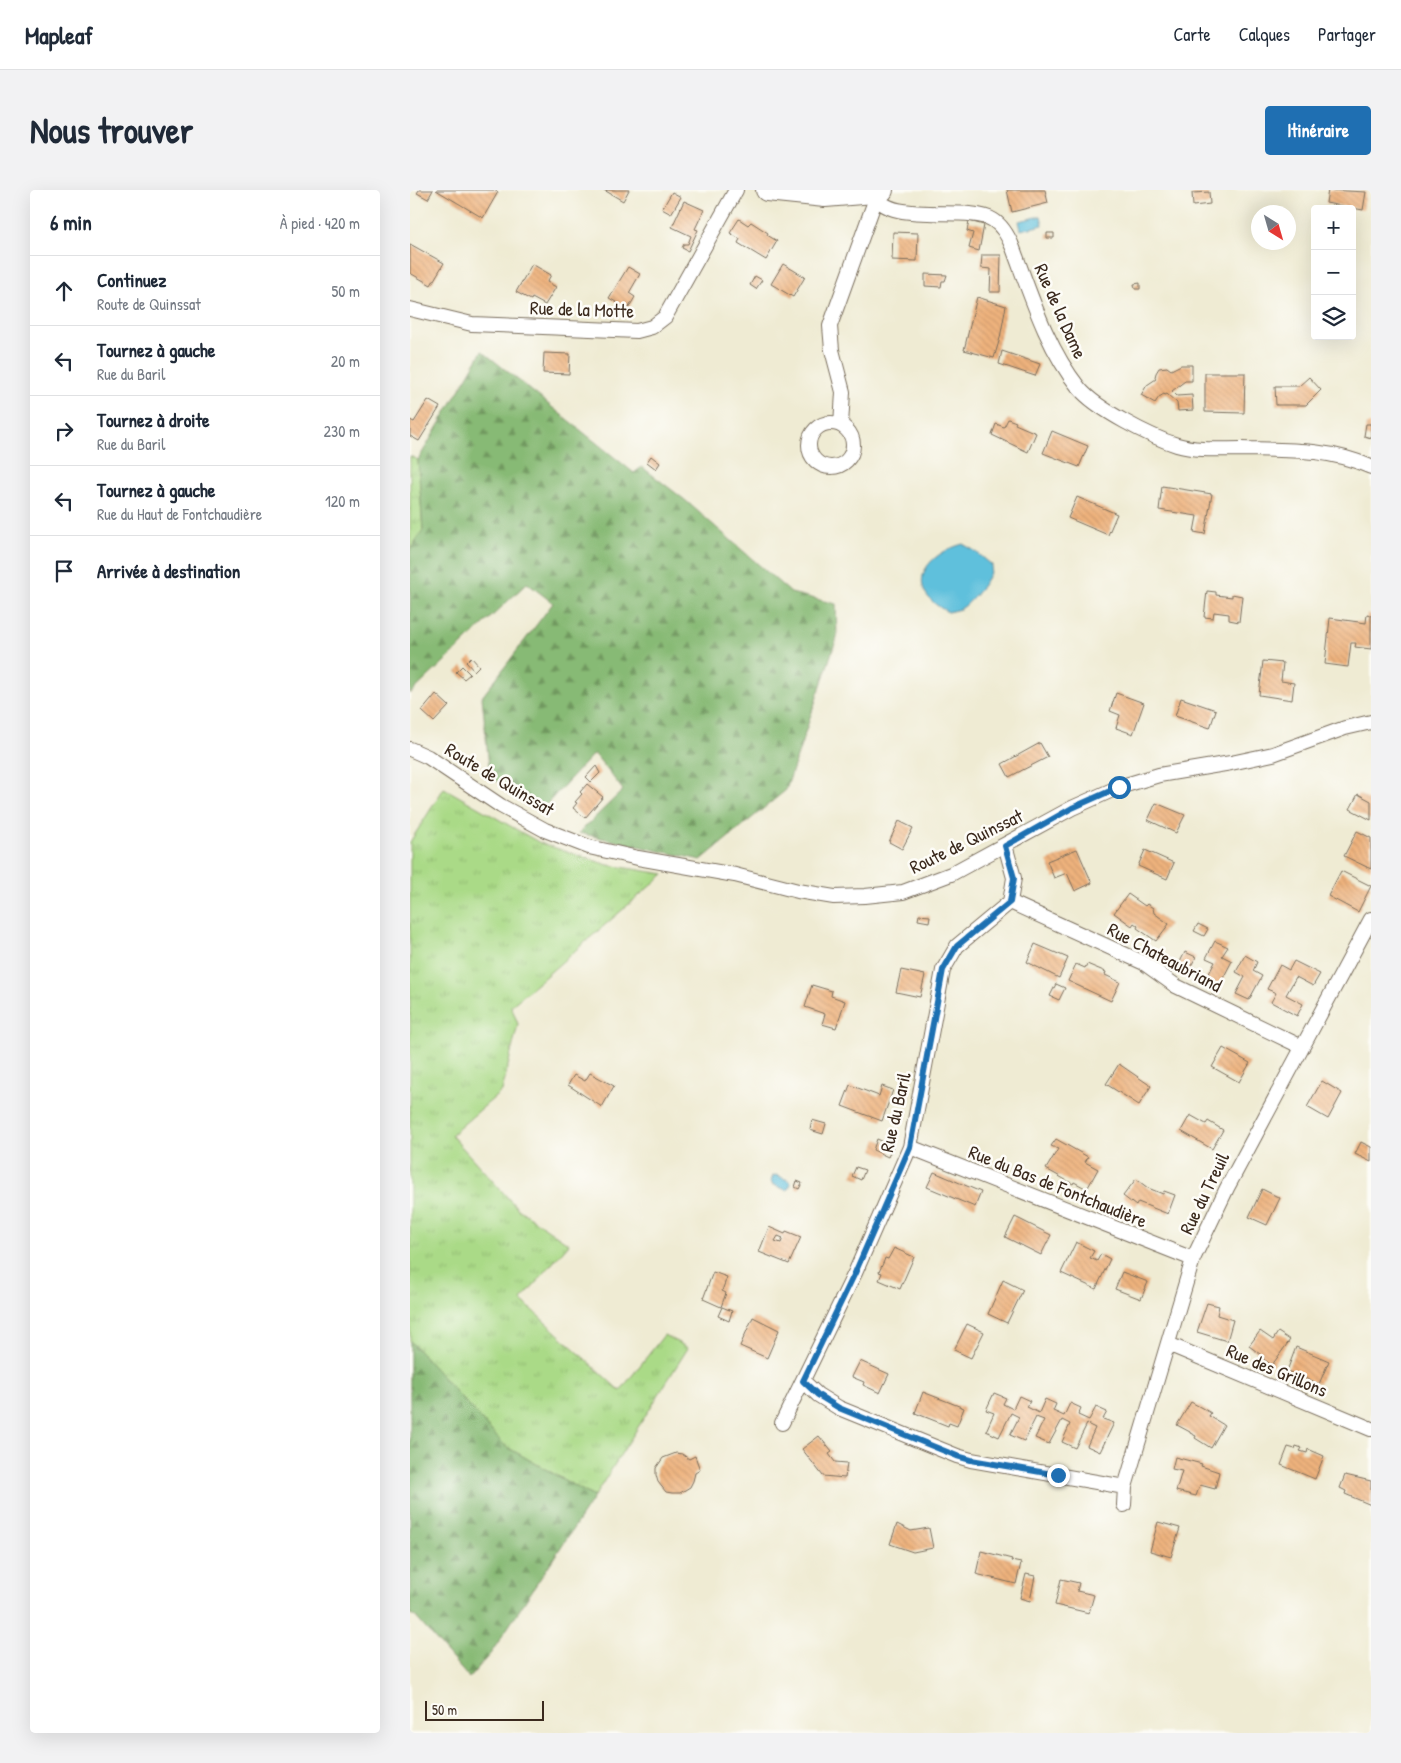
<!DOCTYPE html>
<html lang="fr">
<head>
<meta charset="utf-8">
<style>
  body { margin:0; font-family:"Patrick Hand",sans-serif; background:#f2f2f3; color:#1f2937 }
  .controls { position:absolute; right:15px; top:15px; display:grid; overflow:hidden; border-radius:5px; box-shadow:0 5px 20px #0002 }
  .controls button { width:45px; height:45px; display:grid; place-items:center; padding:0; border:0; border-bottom:1px solid #e0e1e3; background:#fff; color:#1f2937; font:25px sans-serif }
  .compass { position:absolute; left:841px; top:15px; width:45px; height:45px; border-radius:50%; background:#fff; box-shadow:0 5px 20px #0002; rotate:143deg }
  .scale { position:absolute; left:15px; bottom:12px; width:119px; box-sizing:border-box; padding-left:5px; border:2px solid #3b2a1e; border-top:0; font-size:14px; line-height:18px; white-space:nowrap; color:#3b2a1e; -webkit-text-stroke:4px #fdfcf7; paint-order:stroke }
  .stop { position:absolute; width:15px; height:15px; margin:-11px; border:4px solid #1f6fb2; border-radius:50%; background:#fff }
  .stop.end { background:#1f6fb2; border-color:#fff; box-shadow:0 1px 5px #0008 }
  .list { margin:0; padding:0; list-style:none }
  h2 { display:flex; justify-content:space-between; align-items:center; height:65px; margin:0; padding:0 20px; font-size:21px }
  h2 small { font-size:16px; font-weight:400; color:#747a83 }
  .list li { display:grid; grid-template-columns:32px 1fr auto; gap:15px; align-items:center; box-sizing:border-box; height:70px; padding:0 20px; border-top:1px solid #e0e1e3 }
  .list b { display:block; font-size:19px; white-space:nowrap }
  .list p { margin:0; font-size:16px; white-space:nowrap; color:#747a83 }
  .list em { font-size:16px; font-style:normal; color:#747a83 }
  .icon { flex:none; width:28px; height:28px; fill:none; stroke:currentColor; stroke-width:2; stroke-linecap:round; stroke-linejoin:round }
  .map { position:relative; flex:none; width:961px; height:1543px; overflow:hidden; border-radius:5px }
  header { display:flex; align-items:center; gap:30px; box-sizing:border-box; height:70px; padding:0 25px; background:#fff; border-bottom:1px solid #e0e1e3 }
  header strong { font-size:24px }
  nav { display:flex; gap:28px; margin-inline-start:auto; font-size:18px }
  .intro { display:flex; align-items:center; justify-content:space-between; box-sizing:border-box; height:120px; padding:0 30px }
  h1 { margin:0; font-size:35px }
  .button { padding:12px 22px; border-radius:5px; background:#1f6fb2; color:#fff; font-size:18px; font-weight:700 }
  main { display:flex; gap:30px; padding:0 30px }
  aside { flex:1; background:#fff; border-radius:5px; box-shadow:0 5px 20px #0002 }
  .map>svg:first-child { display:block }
  .grass { fill:url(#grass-tufts); stroke:#728252 }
  .forest { fill:url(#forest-firs); stroke:#617249 }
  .water { fill:#5ec0dc; stroke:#4c757d }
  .building { fill:url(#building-back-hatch); fill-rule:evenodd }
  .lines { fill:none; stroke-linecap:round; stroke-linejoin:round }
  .minor-casing { stroke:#7a6e5d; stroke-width:16 }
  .primary-casing { stroke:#7a6e5d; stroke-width:24 }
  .minor { stroke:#fff; stroke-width:14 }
  .primary { stroke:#fff; stroke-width:22 }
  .route { stroke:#1f6fb2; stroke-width:6 }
  .labels { text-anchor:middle; stroke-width:5; stroke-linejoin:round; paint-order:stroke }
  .street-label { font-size:19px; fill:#3b2a1e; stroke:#fdfcf7 }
</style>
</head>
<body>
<header>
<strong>Mapleaf</strong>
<nav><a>Carte</a><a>Calques</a><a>Partager</a></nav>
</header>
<div class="intro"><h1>Nous trouver</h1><a class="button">Itinéraire</a></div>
<main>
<aside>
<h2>6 min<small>À pied · 420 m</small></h2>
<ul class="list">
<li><svg class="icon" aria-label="ahead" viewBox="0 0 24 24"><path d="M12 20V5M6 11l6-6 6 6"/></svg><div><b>Continuez</b><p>Route de Quinssat</p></div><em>50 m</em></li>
<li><svg class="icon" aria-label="left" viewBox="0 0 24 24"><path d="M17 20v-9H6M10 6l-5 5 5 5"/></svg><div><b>Tournez à gauche</b><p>Rue du Baril</p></div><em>20 m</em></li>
<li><svg class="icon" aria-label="right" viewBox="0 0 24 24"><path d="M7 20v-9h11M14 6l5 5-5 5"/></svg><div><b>Tournez à droite</b><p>Rue du Baril</p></div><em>230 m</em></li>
<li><svg class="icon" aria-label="left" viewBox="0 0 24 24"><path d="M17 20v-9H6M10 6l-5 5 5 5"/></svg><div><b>Tournez à gauche</b><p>Rue du Haut de Fontchaudière</p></div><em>120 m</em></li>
<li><svg class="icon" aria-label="arrive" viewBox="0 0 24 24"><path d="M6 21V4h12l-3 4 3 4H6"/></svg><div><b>Arrivée à destination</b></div></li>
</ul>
</aside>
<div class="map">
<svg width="961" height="1543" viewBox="0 0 961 1543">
  <defs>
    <pattern id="grass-tufts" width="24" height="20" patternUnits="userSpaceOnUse" patternTransform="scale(1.25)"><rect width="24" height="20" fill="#aada87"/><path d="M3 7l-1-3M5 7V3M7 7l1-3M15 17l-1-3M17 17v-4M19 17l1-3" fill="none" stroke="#93bb74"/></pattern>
    <pattern id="forest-firs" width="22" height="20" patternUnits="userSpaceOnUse" patternTransform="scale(1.25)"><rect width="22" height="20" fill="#87ba74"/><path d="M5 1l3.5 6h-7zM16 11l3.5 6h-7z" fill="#70975f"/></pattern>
    <pattern id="building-back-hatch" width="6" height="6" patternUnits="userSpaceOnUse" patternTransform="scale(1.25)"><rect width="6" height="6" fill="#eeb27d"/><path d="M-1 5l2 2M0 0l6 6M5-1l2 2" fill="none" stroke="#cd996c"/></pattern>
  </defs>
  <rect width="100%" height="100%" fill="#fdfcf7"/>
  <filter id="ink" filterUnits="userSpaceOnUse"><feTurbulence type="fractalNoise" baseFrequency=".02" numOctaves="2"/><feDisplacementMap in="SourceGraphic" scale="10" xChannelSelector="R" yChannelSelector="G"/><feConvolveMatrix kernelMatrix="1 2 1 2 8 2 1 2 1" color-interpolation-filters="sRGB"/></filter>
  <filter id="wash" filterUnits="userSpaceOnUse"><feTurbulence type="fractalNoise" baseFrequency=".0096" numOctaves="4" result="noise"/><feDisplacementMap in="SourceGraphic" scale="20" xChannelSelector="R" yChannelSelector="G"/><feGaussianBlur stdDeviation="1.12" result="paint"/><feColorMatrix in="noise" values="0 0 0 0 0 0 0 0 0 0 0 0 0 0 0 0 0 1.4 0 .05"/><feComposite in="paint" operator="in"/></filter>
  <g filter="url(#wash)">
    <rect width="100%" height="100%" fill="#efebd3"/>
    <path class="grass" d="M0,266L8,270L13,340L0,360Z
      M34,598L130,653L198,675L254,684L101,816L108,834L92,901L41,945L108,1019L159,1054L111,1110L210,1201L254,1145L278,1158L184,1307L95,1256L0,1151V652Z"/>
    <path class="forest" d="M72,161L224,283L232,277L275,310L381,403L426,414L427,447L376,600L291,670L169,643L213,600L184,563L133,618L80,587L72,507L143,413L117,393L0,504V360L13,340L8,270Z
      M0,1151L95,1256L184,1307L81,1463L59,1488L4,1425L0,1424Z"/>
    <path class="water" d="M631,26L633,35L611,40L609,31Z
      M553,354L565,361L582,375C582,386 560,415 550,419C546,420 542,421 538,422C493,399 513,365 553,354Z
      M366,985L380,991L381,994L379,998L376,1000L362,994L361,991L363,986Z"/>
    <g id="blocks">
      <path class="building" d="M9,0H23L18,9L7,3Z
        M26,0H84L88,2L73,28Z
        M194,0H219L213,11Z
        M597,0H635L638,13L602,22Z
        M918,0L956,2L953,20L916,13Z
        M262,2L271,7L261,24L252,19Z
        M799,2L800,14L783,16L782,3Z
        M274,11L294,20L285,39L288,40L278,61L272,58L274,54H278L281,46L262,37Z
        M329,29L338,35L341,32L358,43L357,45L367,51L356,70L328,53L330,49L320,43Z
        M559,31L574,35L569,61L559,58L563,43L557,41Z
        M483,42L508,43L507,71L482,70Z
        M637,43H644V48H637Z
        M0,54L34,73L21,95L0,83Z
        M572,65H591L590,102H580L581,79L571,78Z
        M122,74L141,85L137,92L146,97L135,115L122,108L121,110L106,102Z
        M373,74L395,87L383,107L361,94Z
        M218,77L230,84L219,103L225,107L218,119L199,108Z
        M515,84L537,85L535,91H532L531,97L515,96Z
        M345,86L352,90L346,99L340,95Z
        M730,93V99H725L724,94Z
        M567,107L596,116L590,148L584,168L554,160Z
        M592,161L630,174L625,186L589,174Z
        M134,163L160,164L159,184L133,183Z
        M771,175H782V191H775L762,201L767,206L782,205L783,220L768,221L767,213L757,204L755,205L754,204L749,207L745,213L731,205L737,195L746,189L745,187L746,183L749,178L757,177L761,180Z
        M795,183H835L834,223L795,222Z
        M899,187L911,200L896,215H866L865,196H889Z
        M18,210L30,217L9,251L0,246V230L4,232Z
        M598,229L606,232L605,234L626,243L618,262L582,245L586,234L594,237Z
        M956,234H961V248L954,246Z
        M642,241L678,256L669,277L633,263Z
        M241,266L250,273L246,279L237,272Z
        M752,296L802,304L795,344L784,342L787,326L749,320Z
        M667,307L707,324L698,345L658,328Z
        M797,401L806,402V405L822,407V404L832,406L829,432L819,430V424L804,422L803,428L794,427Z
        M957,424L961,425V459L945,457L946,453H941L938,477L915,474L920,428L956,433Z
        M61,467L69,476L64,481L56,472Z
        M853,471L873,473L871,491L884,493L882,510L849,505Z
        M52,476L60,484L54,489L46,482Z
        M706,503L734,513L723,544L706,538L710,525L700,521Z
        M26,504L39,516L24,532L12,521Z
        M771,508L806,520L800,538L765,526Z
        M630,553L638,567L599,587L592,574Z
        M186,576L190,583L181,592L176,587Z
        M177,594L193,607L175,628L163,618L167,613L165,612L172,604L170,602Z
        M948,604L961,611V630L940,619Z
        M746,613L775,625L766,643L738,630Z
        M489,631L503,638L492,659L479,652Z
        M947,641L961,648V679L934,666Z
        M667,659L682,693L665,701L657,683L644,688L637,671Z
        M735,660L764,673L757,689L728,676Z
        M931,681L961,696L948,722L918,706Z
        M718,704L735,716L737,714L743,718L744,723L759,734L746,751L727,738L728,736L724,733L722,736L704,723Z
        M509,725L520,726L519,732L508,730Z
        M788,734L798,739L794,746L784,741Z
        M805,751L818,757L812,766L822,771L809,796L796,789L805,772L796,768Z
        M625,754L658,768L649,788L617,772Z
        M775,762L786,767L778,781L768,776Z
        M835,765L847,772L843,781L852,786L839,810L826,804L835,787L826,782Z
        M884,771L910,784L903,796L886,787L876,805L893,814L887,826L861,812L866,803L857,799L870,775L879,780Z
        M666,774L675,778L677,774L696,782L695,785L710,792L701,811L658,791Z
        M491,780L515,785L510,807L486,802Z
        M646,794L655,798L649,810L640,806Z
        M402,795L422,801L421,806L435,811L426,838L412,834L415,824L395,817Z
        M813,858L840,873L829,892L802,877Z
        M709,874L741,896L729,915L696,894Z
        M180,883L204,896L192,917L158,895L164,885L175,891Z
        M912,891L932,903L918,929L897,917Z
        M440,895L469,906L472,896L483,900L472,931L432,916Z
        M780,925L796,934L798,931L813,940L802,959L771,941Z
        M402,930L416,934L413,944L400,940Z
        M467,949L483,956L478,967L463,960Z
        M646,949L678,967L675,972L688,979L677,999L664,992L663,994L636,979L648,959L641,956Z
        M951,952L961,957V972L945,964Z
        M446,977L455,980L451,990L442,986Z
        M524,982L571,1002L565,1017L517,997Z
        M726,989L738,998L753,1004L754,1001L765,1005L758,1024L728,1012L726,1016L713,1006Z
        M387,991L392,993L389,999L385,997Z
        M852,999L870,1008L857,1035L839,1027Z
        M605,1027L641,1045L631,1065L595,1047Z
        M359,1037L375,1044L376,1041L391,1047L379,1074L349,1062ZM368,1046L373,1048L371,1053L365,1051Z
        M666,1052L684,1061L680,1068L687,1071L691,1064L700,1069L686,1099L651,1083Z
        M484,1058L504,1067L490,1099L469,1090L472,1083L469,1082L474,1071L475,1068L478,1069Z
        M303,1082L317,1087L312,1101L316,1103L311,1117L293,1109Z
        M712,1082L738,1092L731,1109L705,1099Z
        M593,1090L613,1100L597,1133L578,1124Z
        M797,1113L809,1116L807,1125L823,1130L817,1151L787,1142Z
        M312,1117L322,1121L319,1131L308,1126Z
        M343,1127L369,1140L357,1168L330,1156Z
        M557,1134L574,1142L561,1168L544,1160Z
        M850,1141L863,1150L868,1142L880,1150L862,1175L853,1169L854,1167L839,1156Z
        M886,1157L919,1171L909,1194L877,1181Z
        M450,1171L479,1184L470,1203L453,1195L454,1192L442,1187Z
        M513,1202L554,1218L547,1236L539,1233L538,1236L505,1223Z
        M584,1203L596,1208L593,1214L603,1219L609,1206L620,1211L617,1217L629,1223L635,1209L646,1214L643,1221L654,1226L660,1213L671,1218L668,1225L679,1230L686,1217L697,1222L693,1229L704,1233L690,1262L677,1256L685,1238L677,1234L665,1258L652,1252L660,1234L652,1230L639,1254L625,1248L634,1230L626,1227L614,1251L600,1245L609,1227L601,1223L589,1247L576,1241L584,1223L576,1220Z
        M781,1212L801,1223L799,1226L814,1235L801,1258L785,1248L786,1246L780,1243V1242L767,1235Z
        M409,1246L422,1262L419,1264L425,1272L437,1273L435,1288L413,1286L392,1259Z
        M886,1256L892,1258L890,1261L897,1263L898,1259L914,1266L905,1289L871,1275L878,1257L885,1259Z
        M266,1263L272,1264L279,1269L285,1266L290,1280L285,1283L283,1291L280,1297L270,1303H262L256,1302L248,1292L246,1285V1278L253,1268Z
        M765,1267L792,1274L791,1276L809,1282L805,1299L790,1295L786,1306L766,1301L772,1281L762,1279Z
        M935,1285L961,1291V1315L935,1304L936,1301L930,1298Z
        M748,1332L770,1338L761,1367L740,1361Z
        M487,1334L501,1341L519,1338L523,1358L503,1362L480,1354Z
        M571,1361L602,1369L601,1371L611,1373L606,1394L566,1384Z
        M616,1384L625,1386L620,1411L610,1408Z
        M651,1389L669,1393L667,1401L684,1405L679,1423L645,1415Z"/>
    </g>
  </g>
  <g filter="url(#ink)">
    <use href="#blocks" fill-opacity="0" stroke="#7a6e5d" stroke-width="1"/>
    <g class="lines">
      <defs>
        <path id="minor" d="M464,2C475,37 557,14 583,30C593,36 599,48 603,58C621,106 637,158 669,198C686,219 741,247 767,255C787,261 810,259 831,259C875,260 920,258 961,277
          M0,119L62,134L227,141L242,137L255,127L326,0
          M399 255a22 22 0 1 1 44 0a22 22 0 1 1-44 0Z
          M431,235L433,202L422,160L420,136L466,8
          M0,559L18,567L91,616L135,640L179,657L228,668L325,685L388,701L424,707L455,706L493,702L541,684L662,618L709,597L749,585L821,573L863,564L935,538L961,532
          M600,712L734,773L766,796L892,857
          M500,957L783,1069
          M758,1154L961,1239
          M393,1191L408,1205L429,1218L547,1266L561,1270L715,1297
          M372,1233L445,1083L500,957L533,780L547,756L600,712L604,688L595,655
          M714,1315L715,1297L783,1069L817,998L961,729"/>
        <path id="primary" d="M357,0L415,6L464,2L472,0"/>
      </defs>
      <use href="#minor" class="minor-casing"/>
      <use href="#primary" class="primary-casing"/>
      <use href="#minor" class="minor"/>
      <use href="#primary" class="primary"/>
    </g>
  </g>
  <g class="lines" filter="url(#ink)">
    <path class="route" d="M648,1285L561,1270L547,1266L429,1218L408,1205L393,1191L445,1083L500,957L533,780L547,756L600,712L604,688L595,656L662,618L709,597"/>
  </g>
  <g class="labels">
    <g class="street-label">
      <text transform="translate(172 119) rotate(2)" y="7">Rue de la Motte</text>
      <text transform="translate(651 121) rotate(66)" y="7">Rue de la Dame</text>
      <text transform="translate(90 589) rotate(31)" y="7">Route de Quinssat</text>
      <text transform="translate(556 651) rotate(-26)" y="7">Route de Quinssat</text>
      <text transform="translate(755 767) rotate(28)" y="7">Rue Chateaubriand</text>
      <text transform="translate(485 922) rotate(-77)" y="7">Rue du Baril</text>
      <text transform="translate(648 996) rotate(22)" y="7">Rue du Bas de Fontchaudière</text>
      <text transform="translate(794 1003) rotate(-64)" y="7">Rue du Treuil</text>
      <text transform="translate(867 1180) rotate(23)" y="7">Rue des Grillons</text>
    </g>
  </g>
</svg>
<div class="controls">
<button>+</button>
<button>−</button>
<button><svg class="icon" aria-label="layers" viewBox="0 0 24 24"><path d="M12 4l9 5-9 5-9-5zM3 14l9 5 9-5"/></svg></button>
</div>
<svg class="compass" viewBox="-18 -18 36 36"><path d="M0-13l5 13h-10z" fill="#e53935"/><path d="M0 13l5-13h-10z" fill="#747a83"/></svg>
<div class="scale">50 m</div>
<div class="stop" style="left:709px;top:597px"></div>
<div class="stop end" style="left:648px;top:1285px"></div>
</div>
</main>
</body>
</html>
